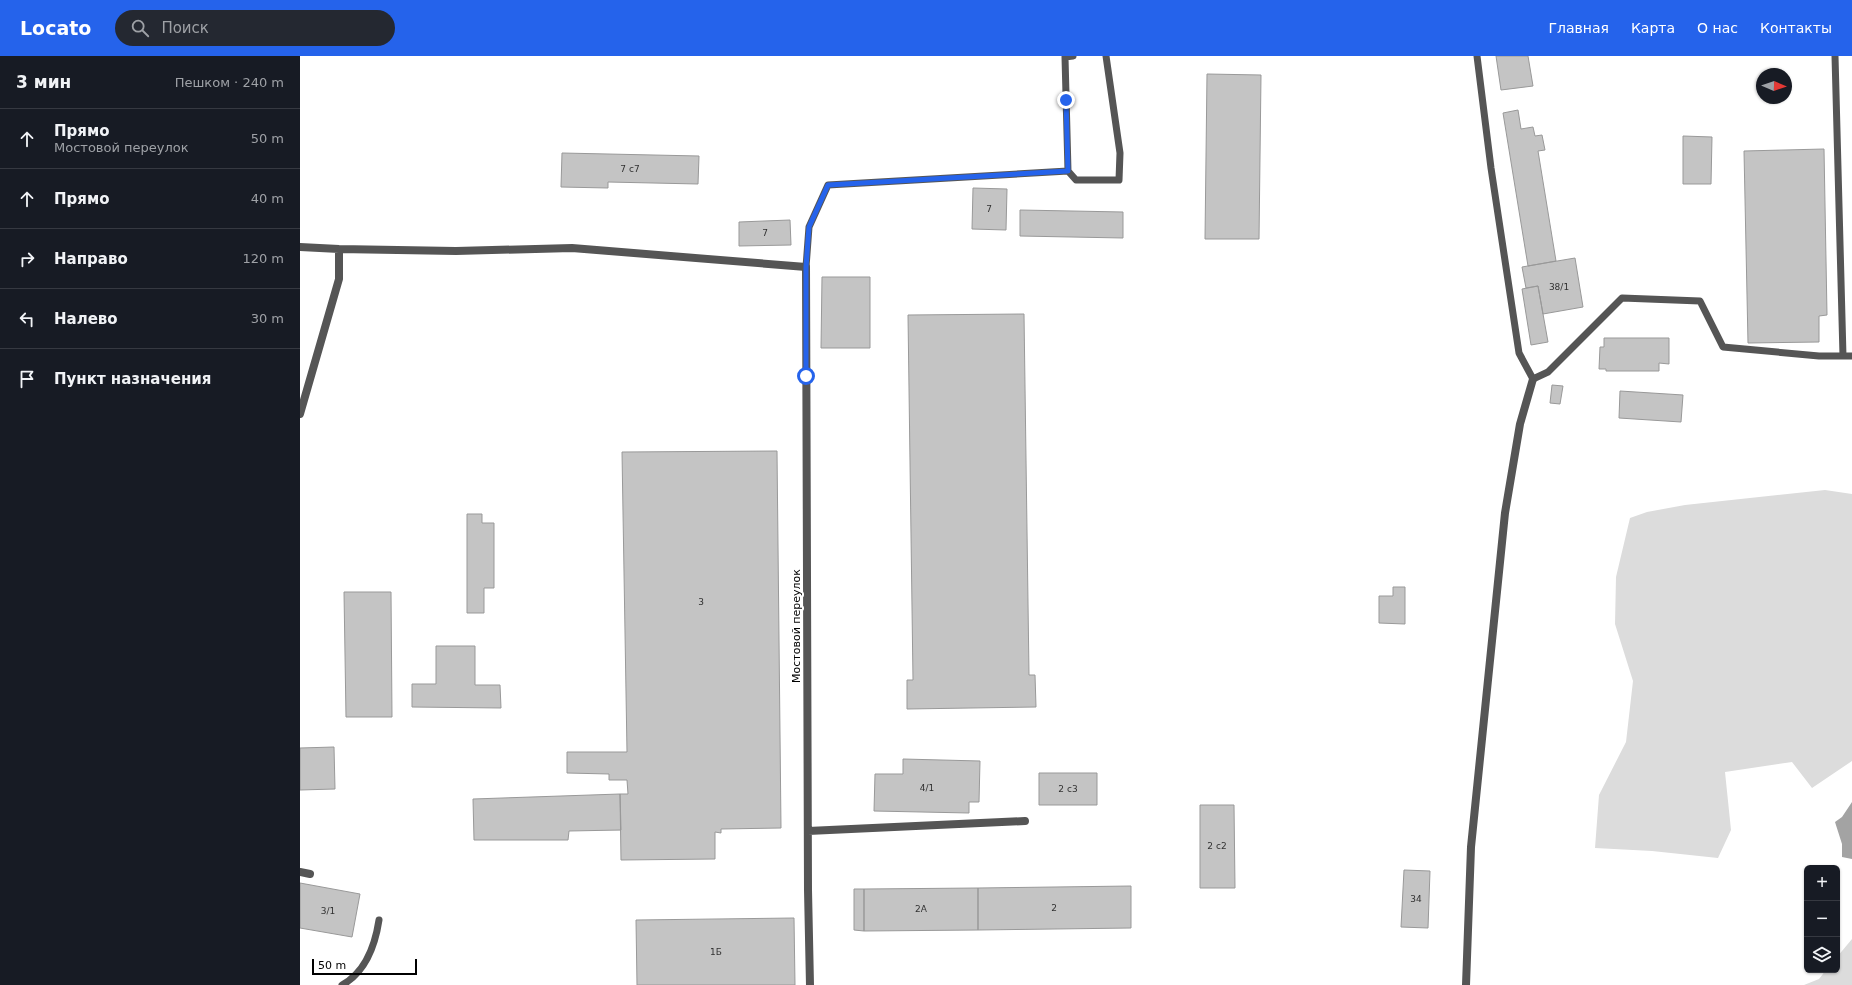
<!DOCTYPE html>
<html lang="ru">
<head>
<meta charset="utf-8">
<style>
  body { margin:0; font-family:"DejaVu Sans",sans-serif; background:#242831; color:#f1f3f6 }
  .controls { position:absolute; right:12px; bottom:12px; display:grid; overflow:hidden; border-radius:6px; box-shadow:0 1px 3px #0004 }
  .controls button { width:36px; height:36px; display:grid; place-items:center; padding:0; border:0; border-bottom:1px solid #363941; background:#171b24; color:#f1f3f6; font:20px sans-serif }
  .compass { position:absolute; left:1456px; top:12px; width:36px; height:36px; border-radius:50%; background:#171b24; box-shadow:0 1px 3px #0004; rotate:92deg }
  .scale { position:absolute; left:12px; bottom:10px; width:105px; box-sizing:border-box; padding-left:4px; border:2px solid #000; border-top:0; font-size:11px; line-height:14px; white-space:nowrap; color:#000; -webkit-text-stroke:3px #fff; paint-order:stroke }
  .stop { position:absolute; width:12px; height:12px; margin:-9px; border:3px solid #2563eb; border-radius:50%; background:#fff }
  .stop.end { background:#2563eb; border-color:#fff; box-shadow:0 1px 4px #0008 }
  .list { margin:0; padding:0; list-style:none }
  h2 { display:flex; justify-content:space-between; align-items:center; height:52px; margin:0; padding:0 16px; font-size:17px }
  h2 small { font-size:13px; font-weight:400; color:#9ea1a6 }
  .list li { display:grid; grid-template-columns:26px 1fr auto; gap:12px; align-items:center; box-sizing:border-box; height:60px; padding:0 16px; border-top:1px solid #363941 }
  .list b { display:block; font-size:15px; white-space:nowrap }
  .list p { margin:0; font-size:13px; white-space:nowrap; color:#9ea1a6 }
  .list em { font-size:13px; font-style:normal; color:#9ea1a6 }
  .icon { flex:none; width:22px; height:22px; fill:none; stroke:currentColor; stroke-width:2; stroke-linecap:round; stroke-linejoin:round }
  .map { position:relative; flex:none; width:1552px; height:929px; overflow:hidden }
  header { display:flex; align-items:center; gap:24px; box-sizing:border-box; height:56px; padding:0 20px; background:#2563eb; color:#fff }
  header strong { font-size:19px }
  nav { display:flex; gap:22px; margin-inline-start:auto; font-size:14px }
  .search { width:280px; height:36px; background:#242831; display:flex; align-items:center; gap:10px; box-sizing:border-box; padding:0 14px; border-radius:22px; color:#9ea1a6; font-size:15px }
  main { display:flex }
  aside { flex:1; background:#171b24 }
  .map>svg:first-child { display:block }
  .green { fill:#dcdcdc }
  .water { fill:#a3a3a3 }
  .building { fill:#c4c4c4; stroke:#999 }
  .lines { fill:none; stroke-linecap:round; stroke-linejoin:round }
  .service { stroke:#555; stroke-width:7 }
  .minor { stroke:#555; stroke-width:8 }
  .route { stroke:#2563eb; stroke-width:5 }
  .labels { text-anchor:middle; stroke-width:4; stroke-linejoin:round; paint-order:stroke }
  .number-label { font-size:9px; fill:#313131 }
  .street-label { font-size:11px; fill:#000; stroke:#fff }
</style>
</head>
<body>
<header>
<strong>Locato</strong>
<div class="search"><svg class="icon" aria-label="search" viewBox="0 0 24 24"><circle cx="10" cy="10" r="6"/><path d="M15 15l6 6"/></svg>Поиск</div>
<nav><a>Главная</a><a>Карта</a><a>О нас</a><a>Контакты</a></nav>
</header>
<main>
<aside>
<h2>3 мин<small>Пешком · 240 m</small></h2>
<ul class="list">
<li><svg class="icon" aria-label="ahead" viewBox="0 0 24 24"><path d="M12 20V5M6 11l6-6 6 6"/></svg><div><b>Прямо</b><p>Мостовой переулок</p></div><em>50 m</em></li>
<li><svg class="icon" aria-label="ahead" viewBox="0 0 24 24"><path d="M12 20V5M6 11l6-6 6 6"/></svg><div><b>Прямо</b></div><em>40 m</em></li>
<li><svg class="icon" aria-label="right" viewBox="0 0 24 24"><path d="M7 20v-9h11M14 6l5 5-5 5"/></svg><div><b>Направо</b></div><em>120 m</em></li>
<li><svg class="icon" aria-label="left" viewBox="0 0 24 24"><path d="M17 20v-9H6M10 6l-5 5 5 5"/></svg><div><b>Налево</b></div><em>30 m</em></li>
<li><svg class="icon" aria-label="arrive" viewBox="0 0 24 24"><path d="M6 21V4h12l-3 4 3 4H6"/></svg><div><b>Пункт назначения</b></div></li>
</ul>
</aside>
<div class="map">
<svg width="1552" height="929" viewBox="0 0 1552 929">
  <rect width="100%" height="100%" fill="#fff"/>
  <path class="green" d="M1525,434L1552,438V705L1512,732L1492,706L1425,716L1431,774L1418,802L1352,795L1295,792L1299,739L1326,686L1333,625L1315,568L1316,521L1330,462L1347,456L1385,449Z
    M1552,883V929H1504L1519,923L1526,914H1537V901Z"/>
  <path class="water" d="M1552,746V803L1542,801V788L1535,766L1542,761Z"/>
  <path class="building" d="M1196,0H1228L1233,30L1201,34Z
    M907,18L961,19L959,183H905Z
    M1218,54L1221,73L1233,71L1235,80L1242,79L1245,94L1238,95L1256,205L1228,210L1203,57Z
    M1383,80L1412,81L1411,128H1383Z
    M1524,93L1527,259L1519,260V286L1448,287L1444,95Z
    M262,97L399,100L398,128L308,126V132L261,131Z
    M673,132L707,133L706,174L672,173Z
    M720,154L823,156V182L720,180Z
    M490,164L491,189L439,190V166Z
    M1275,202L1283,251L1243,258L1238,230L1226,232L1222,211Z
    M522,221H570V292H521Z
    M1238,230L1248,286L1231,289L1222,233Z
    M724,258L729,619H735L736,651L607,653V624H613L608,259Z
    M1304,282H1369V308L1359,307V315H1306V313H1299L1300,291H1304Z
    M1252,329L1263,330L1260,348L1250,347Z
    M1320,335L1383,339L1381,366L1319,362Z
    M477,395L481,772L421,773V777L415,776V803L321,804L320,738H328L327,724H309V718L267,717V696H327L322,396Z
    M167,458H182V467H194V532H184V557H167Z
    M1093,531H1105V568L1079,567V540H1093Z
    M44,536H91L92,661H46Z
    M136,590H175V629H200L201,652L112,651V628H136Z
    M34,691L35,733L0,734V692Z
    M603,703L680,705L679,746H669V757L574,755L575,718H603Z
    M739,717H797V749H739Z
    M320,738L321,774L269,775L268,784H174L173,743Z
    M900,749H934L935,832H900Z
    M1104,814L1130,815L1128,872L1101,871Z
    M0,827L60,838L52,881L0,872Z
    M831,830V872L678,874V832Z
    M678,832V874L564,875V833Z
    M554,833H564V875L554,874Z
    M494,862L495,929H337L336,864Z"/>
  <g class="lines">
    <path class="service" d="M773,0L765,1L768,115L776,124H819L820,97L806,0
      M1177,0L1191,112L1219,297L1233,323L1248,316L1322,242L1400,245L1423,291L1519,300H1552
      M1535,0L1543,300
      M506,211L509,171L528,129L768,115
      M42,929C66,916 75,890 79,864"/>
    <path class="minor" d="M0,191L39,193L156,195L272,192L506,211L508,834L510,929
      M0,358L39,223V193
      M508,775L725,765
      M0,816L10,818
      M1166,929L1171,791L1205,457L1220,368L1233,323"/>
  </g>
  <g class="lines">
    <path class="route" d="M506,320V211L509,171L528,129L768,115L766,44"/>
  </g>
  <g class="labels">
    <g class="number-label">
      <text x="330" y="116">7 с7</text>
      <text x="689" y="156">7</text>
      <text x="465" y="180">7</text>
      <text x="1259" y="234">38/1</text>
      <text x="401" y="549">3</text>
      <text x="627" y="735">4/1</text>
      <text x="768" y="736">2 с3</text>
      <text x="917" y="793">2 с2</text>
      <text x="1116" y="846">34</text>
      <text x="754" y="855">2</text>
      <text x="621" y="856">2А</text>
      <text x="28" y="858">3/1</text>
      <text x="416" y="899">1Б</text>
    </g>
    <g class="street-label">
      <text transform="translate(496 570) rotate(-90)" y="4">Мостовой переулок</text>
    </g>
  </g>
</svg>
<div class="controls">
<button>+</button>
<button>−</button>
<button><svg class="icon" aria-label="layers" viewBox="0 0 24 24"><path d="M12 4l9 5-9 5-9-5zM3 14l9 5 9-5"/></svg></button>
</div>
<svg class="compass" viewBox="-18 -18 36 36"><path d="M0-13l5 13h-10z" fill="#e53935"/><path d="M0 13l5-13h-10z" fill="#9ea1a6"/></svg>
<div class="scale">50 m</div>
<div class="stop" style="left:506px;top:320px"></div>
<div class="stop end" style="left:766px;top:44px"></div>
</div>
</main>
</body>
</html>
